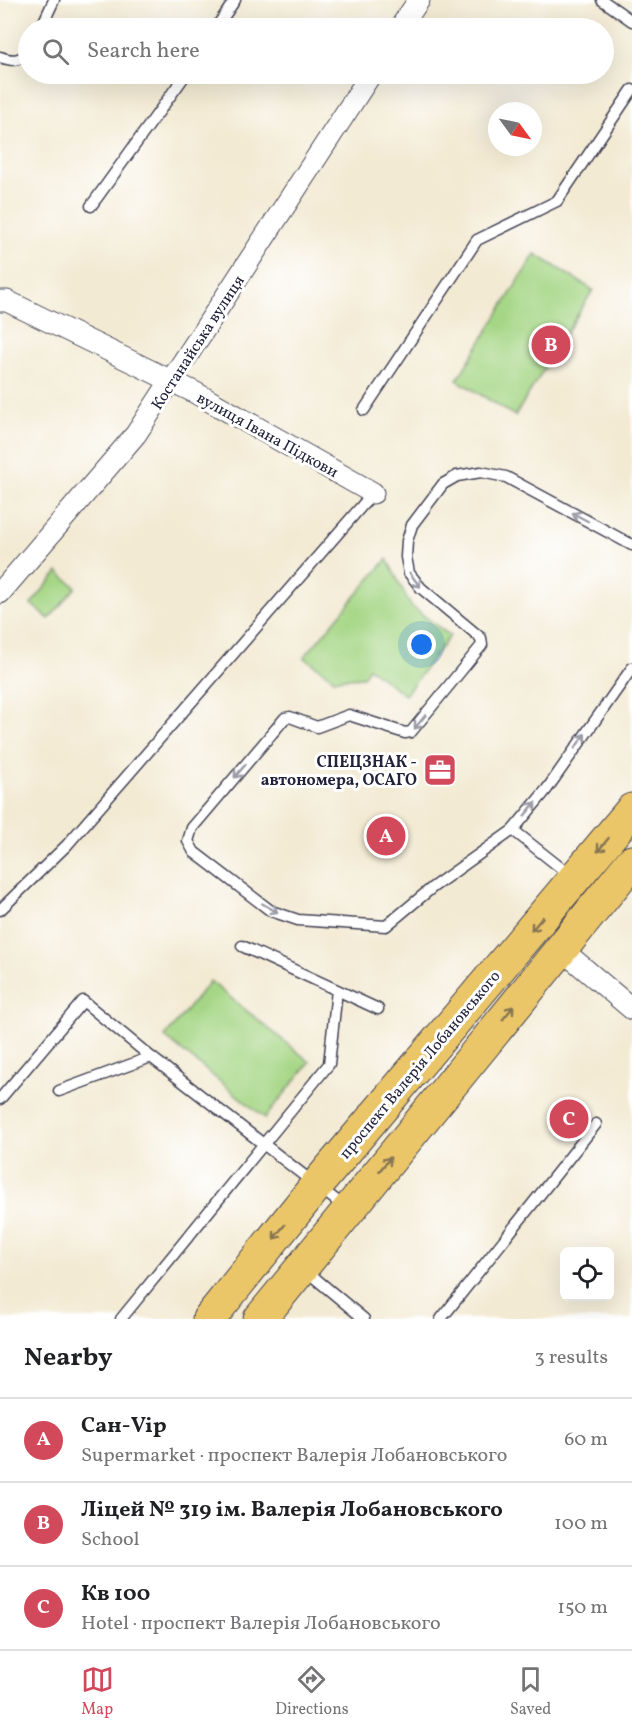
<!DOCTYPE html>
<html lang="en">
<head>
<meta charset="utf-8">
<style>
  body { margin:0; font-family:Vollkorn,serif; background:#f2f2f2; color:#202124 }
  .controls { position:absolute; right:18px; bottom:18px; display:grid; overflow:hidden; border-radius:9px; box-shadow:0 6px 24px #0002 }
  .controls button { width:54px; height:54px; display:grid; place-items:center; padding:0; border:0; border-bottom:2px solid #e0e0e0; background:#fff; color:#202124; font:30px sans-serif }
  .compass { position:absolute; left:488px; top:102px; width:54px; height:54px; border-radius:50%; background:#fff; box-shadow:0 6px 24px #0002; rotate:123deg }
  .you { position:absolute; left:422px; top:645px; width:21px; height:21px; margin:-15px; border:4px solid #fff; border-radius:50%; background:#1a73e8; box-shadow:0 0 0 9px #1a73e833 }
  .badge { display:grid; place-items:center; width:39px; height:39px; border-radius:50%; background:#d1495b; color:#fff; font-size:20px; font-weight:700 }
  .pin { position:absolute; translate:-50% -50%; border:3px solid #fff; box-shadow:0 2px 6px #0006 }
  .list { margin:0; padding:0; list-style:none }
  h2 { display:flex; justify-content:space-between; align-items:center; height:78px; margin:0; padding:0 24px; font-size:26px }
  h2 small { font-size:20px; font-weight:400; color:#757577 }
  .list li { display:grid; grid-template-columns:39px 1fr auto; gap:18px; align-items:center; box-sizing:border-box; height:84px; padding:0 24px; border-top:2px solid #e0e0e0 }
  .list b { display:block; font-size:22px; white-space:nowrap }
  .list p { margin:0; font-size:20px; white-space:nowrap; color:#757577 }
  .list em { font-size:20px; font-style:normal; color:#757577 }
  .icon { flex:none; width:33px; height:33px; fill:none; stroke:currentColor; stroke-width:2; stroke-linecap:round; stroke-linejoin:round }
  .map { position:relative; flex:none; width:632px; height:1319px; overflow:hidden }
  .search { position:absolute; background:#fff; box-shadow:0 6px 24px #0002; left:18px; right:18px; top:18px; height:66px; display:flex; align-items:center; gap:15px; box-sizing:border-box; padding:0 21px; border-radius:33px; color:#757577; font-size:22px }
  .sheet { height:330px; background:#fff }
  nav { display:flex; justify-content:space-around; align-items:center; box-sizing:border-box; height:84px; border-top:2px solid #e0e0e0; background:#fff; font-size:16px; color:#757577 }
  nav a { display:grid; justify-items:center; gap:3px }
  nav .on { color:#d1495b }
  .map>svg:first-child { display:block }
  .green { fill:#a5d685; stroke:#647c60; stroke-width:1.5 }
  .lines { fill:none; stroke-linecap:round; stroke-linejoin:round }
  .lane-casing { stroke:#414052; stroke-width:13 }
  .street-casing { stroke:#414052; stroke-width:23 }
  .primary-casing { stroke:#414052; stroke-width:35 }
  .lane { stroke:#fff; stroke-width:10 }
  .street { stroke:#fff; stroke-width:21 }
  .primary { stroke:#ebc669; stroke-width:33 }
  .oneway { stroke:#9c9ca7 }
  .oneway2 { stroke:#867452 }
  .labels { text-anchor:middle; stroke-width:6; stroke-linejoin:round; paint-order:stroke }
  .street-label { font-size:16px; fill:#22223b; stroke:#fff }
  .poi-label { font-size:16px; font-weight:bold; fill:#22223b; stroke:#fff; text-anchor:end }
</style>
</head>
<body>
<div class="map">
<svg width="632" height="1319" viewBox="0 0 632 1319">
  <rect width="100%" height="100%" fill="#fff"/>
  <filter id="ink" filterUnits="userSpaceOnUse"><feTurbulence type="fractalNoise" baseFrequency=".0167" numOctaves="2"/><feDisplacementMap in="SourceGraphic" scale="12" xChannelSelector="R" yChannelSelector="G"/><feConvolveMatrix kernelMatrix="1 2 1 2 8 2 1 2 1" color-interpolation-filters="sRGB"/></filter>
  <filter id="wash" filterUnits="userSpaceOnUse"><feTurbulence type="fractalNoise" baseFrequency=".008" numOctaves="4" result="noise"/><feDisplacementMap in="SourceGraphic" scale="24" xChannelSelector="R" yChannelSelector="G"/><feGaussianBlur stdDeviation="1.35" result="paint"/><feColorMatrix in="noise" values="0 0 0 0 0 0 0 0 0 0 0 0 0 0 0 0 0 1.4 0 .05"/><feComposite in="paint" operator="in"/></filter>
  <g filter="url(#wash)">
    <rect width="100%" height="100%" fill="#f3ead3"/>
    <path class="green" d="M535,254L593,290L515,416L457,380Z
      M387,559L411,606L450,636L405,695L369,668L363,677L334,679L304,657Z
      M58,572L76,587L49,619L31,604Z
      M210,981L310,1062L265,1118L165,1037Z"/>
  </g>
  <g filter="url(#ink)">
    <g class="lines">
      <defs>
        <path id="lane" d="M602,0L632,21
          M41,28L54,0
          M216,28L235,0
          M0,57C12,61 19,62 28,52
          M91,206L186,74
          M364,410L477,240L557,201L632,90
          M632,545L506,477L481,472L457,476L443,484L412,525L407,541L406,557L409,573L421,588L481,638L482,645L411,732L405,733L349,715L317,727L290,717L285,718L192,828L188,841L194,852L271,911L298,920L386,926L433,887L513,830L547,789L632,668
          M513,830L571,876
          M0,910L67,845L373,493
          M242,946L378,1009
          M59,1091L151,1057L346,1208
          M0,1099L83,1001L151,1057
          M304,1269L364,1319
          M121,1319L329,1064L337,990
          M441,1319L596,1124"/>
        <path id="street" d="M400,28L419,0
          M0,301H7L194,392L373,493
          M0,593L136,434L371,74
          M561,949L632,1009"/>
        <path id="primary" d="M209,1319L316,1186L632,810
          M260,1319L632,862"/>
      </defs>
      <use href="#lane" class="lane-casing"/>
      <use href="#street" class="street-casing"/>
      <use href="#primary" class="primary-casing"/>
      <use href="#lane" class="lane"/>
      <use href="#street" class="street"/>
      <use href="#primary" class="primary"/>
    </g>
    <defs><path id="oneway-shaft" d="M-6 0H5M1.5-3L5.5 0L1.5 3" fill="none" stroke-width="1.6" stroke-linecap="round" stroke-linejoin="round" transform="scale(1.5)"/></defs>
    <g class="oneway">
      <use href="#oneway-shaft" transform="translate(580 517) rotate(-152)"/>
      <use href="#oneway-shaft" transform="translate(415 580) rotate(53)"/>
      <use href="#oneway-shaft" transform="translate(420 722) rotate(129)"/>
      <use href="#oneway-shaft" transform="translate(580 741) rotate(-55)"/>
      <use href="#oneway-shaft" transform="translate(240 771) rotate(130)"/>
      <use href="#oneway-shaft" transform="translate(530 809) rotate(-51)"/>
      <use href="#oneway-shaft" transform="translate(270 908) rotate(30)"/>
    </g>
    <g class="oneway2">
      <use href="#oneway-shaft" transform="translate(603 845) rotate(129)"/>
      <use href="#oneway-shaft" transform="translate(537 924) rotate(130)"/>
      <use href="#oneway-shaft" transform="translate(508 1013) rotate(-51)"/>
      <use href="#oneway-shaft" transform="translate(385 1164) rotate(-51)"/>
      <use href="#oneway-shaft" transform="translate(279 1232) rotate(129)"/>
    </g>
  </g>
  <defs>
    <symbol id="office-square" viewBox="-11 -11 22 22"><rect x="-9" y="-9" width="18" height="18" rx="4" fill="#d1495b" stroke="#fff"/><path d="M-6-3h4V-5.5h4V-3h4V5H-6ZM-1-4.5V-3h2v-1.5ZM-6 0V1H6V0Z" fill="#fff"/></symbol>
  </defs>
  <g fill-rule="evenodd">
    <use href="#office-square" x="421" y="751" width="38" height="38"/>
  </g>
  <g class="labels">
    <g class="street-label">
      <text transform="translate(197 342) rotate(-57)" y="6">Костанайська вулиця</text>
      <text transform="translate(268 434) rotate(29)" y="6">вулиця Івана Підкови</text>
      <text transform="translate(419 1064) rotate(-50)" y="6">проспект Валерія Лобановського</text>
    </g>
    <g class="poi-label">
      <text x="417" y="767">СПЕЦЗНАК -<tspan x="417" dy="18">автономера, ОСАГО</tspan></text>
    </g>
  </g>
</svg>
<div class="controls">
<button><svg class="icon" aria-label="locate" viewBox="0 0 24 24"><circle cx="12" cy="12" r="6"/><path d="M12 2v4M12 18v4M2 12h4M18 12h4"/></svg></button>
</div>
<svg class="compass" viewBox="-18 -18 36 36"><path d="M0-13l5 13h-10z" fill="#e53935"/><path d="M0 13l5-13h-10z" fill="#757577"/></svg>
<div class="you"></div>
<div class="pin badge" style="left:386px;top:836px">A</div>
<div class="pin badge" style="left:551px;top:345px">B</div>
<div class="pin badge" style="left:569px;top:1119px">C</div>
<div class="search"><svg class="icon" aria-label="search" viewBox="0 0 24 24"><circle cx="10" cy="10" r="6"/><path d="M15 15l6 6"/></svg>Search here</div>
</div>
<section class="sheet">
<h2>Nearby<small>3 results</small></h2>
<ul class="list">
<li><span class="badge">A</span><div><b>Сан-Vip</b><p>Supermarket · проспект Валерія Лобановського</p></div><em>60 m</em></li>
<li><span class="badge">B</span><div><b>Ліцей № 319 ім. Валерія Лобановського</b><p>School</p></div><em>100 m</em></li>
<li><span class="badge">C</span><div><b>Кв 100</b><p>Hotel · проспект Валерія Лобановського</p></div><em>150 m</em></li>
</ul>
</section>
<nav>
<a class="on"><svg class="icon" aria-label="map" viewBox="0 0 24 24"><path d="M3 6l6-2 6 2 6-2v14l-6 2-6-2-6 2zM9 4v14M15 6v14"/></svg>Map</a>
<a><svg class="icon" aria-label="directions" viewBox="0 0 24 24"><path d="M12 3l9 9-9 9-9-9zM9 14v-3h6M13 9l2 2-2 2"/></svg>Directions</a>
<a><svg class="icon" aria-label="saved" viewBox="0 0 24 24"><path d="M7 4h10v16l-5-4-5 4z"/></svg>Saved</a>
</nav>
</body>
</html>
